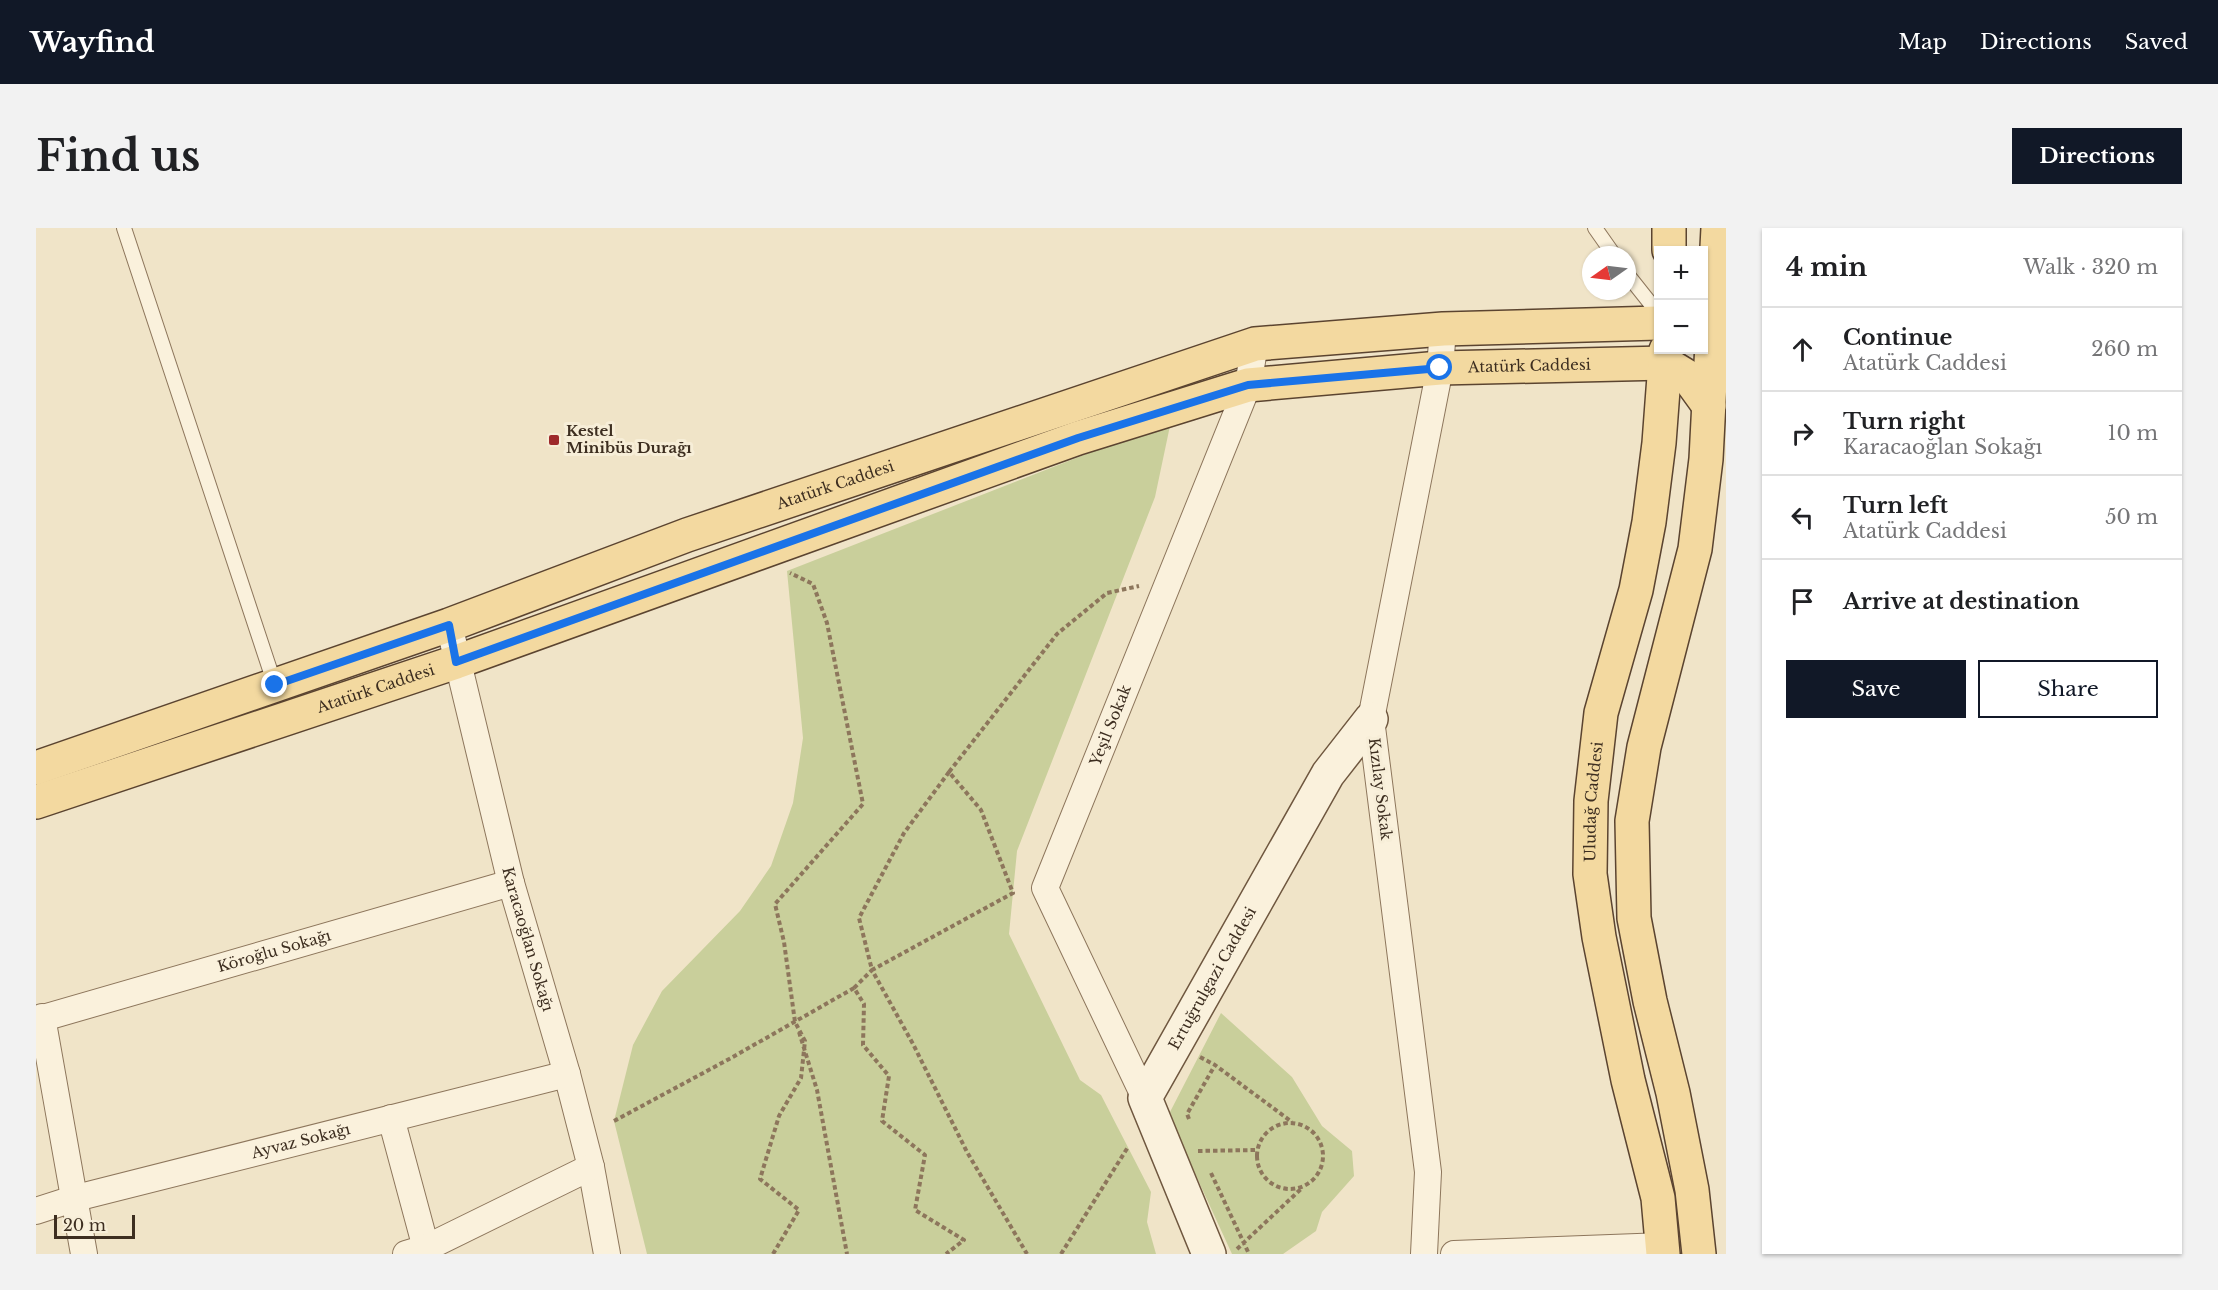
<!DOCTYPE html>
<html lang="en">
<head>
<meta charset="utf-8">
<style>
  body { margin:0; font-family:"Libre Baskerville",serif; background:#f2f2f2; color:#202124 }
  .controls { position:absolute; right:18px; top:18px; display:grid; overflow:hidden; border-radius:0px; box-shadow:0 2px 4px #0004 }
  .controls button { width:54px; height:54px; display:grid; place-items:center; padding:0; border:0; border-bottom:2px solid #e0e0e0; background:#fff; color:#202124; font:30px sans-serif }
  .compass { position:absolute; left:1546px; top:18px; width:54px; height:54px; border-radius:50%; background:#fff; box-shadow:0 2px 4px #0004; rotate:256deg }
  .scale { position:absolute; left:18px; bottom:15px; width:81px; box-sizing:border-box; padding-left:6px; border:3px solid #3d2e20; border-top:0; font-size:16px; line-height:21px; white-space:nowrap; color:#3d2e20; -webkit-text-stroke:4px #f7eed8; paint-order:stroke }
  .stop { position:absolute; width:18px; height:18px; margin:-14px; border:4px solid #1a73e8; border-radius:50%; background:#fff }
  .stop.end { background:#1a73e8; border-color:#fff; box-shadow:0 2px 6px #0008 }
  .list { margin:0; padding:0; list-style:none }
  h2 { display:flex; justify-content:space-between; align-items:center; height:78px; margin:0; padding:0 24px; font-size:26px }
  h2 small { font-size:20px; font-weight:400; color:#757577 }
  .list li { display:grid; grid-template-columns:39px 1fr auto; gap:18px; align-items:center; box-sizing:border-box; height:84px; padding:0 24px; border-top:2px solid #e0e0e0 }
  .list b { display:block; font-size:22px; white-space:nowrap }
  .list p { margin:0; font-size:20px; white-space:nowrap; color:#757577 }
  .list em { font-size:20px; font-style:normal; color:#757577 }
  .actions { display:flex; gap:12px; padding:18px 24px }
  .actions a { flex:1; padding:14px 0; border:2px solid #111827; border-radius:0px; text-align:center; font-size:21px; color:#111827 }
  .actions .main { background:#111827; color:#fff }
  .icon { flex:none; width:33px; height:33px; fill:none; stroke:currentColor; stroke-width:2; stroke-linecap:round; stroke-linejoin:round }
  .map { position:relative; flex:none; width:1690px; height:1026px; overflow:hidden; border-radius:0px }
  header { display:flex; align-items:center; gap:36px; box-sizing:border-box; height:84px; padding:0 30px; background:#111827; color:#fff }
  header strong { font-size:28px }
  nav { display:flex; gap:33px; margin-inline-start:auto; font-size:21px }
  .intro { display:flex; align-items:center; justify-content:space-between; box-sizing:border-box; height:144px; padding:0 36px }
  h1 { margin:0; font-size:42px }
  .button { padding:15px 27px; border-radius:0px; background:#111827; color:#fff; font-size:21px; font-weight:700 }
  main { display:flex; gap:36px; padding:0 36px }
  aside { flex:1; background:#fff; border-radius:0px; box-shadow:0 2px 4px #0004 }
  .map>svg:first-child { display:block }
  .green { fill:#c9cf9b }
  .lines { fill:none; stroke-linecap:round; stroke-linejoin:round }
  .service-casing { stroke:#8d765c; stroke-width:16 }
  .minor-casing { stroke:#8d765c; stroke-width:28 }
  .secondary-casing { stroke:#6f573f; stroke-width:36 }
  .primary-casing { stroke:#5b4430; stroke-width:36 }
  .path { stroke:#8d765c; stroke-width:4; stroke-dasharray:4.5 3; stroke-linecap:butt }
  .service { stroke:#faf1dc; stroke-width:14 }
  .minor { stroke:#faf1dc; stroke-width:26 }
  .secondary { stroke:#faf1dc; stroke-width:33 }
  .primary { stroke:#f3d9a0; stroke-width:33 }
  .route { stroke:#1a73e8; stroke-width:8 }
  .poi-dot { fill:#9e2a2b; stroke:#f7eed8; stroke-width:2 }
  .labels { text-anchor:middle; stroke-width:6; stroke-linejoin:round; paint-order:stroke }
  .street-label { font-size:15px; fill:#3d2e20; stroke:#f7eed8 }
  .poi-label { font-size:15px; font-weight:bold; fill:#3d2e20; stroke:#f7eed8; text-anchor:start }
</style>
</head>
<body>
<header>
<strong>Wayfind</strong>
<nav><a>Map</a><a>Directions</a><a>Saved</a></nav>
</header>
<div class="intro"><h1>Find us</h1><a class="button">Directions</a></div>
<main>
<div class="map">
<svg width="1690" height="1026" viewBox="0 0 1690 1026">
  <rect width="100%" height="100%" fill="#f0e4c8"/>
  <path class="green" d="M1135,193L1119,269L981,623L973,706L1044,852L1065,867L1115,964L1111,994L1120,1026H611L578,893L597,817L626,763L704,683L735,638L757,575L767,510L751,343Z
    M1185,785L1256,849L1286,898L1316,923L1318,948L1286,984L1280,1003L1247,1026H1196L1145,915L1134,884Z"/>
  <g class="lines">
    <defs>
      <path id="service" d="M88,0L239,457
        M1559,0L1578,27
        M1591,46L1622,85"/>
      <g id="minor">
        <path id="s1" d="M413,397L475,655L531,846L555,939L571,1026"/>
        <path d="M6,789L48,1026"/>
        <path id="s2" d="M0,792L475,655"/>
        <path id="s3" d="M1109,870L1009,660L1212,157L1219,116"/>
        <path d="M355,890L390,1020"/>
        <path id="s4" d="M0,983L40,970L531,846"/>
        <path d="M370,1026L390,1020L555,939"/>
        <path d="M1388,1026L1392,944L1335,491L1404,140L1407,101"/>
        <path d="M1418,1026L1628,1018"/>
      </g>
      <g id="secondary">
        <path id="s5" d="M1173,1026L1109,870L1292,546L1335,491"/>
      </g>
      <g id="primary">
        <path d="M1633,22V0"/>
        <path id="s6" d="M0,540L413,397L651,307L1219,116L1407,101L1622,95"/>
        <path id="s7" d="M0,574L420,434L1042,210L1212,157L1404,140L1629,135L1652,149L1673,178"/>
        <path id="s8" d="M1627,1026L1622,970L1592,852L1563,709L1554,646L1555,573L1565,485L1600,362L1613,294L1623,215L1630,122"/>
        <path d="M1663,1026L1656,962L1637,865L1614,773L1598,690L1596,593L1608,519L1659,321L1670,231L1682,0"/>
      </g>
    </defs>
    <use href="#service" class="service-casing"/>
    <use href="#minor" class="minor-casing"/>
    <use href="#secondary" class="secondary-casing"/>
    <use href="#primary" class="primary-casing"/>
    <path class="path" d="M913,544L868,605L823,690L836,742L977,665L945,582L913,544L1021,406L1071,365L1103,358
      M818,760L836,742L877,816L931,924L991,1026
      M763,804L781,862L811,1026
      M1164,829L1179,837L1256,894
      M1153,891L1151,886L1179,837
      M578,893L695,830L818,760L828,776L827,817L853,848L846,893L889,927L879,982L928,1012L910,1026
      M1221 928a33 33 0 1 1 66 0a33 33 0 1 1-66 0Z
      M1162,923L1221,922
      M1175,945L1213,1026
      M1201,1021L1265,961
      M737,1026L763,982L724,951L743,888L765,850L769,813L759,794L748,714L739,676L827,576L791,395L777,356L754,345
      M1025,1026L1092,919"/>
    <use href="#service" class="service"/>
    <use href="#minor" class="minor"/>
    <use href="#secondary" class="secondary"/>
    <use href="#primary" class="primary"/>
  </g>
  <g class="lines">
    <path class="route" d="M239,457L413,397L420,434L1042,210L1212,157L1404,140"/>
  </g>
  <rect class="poi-dot" x="512" y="206" width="12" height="12" rx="3"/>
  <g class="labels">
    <g class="street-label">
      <text dy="5" stroke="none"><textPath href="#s7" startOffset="1564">Atatürk Caddesi</textPath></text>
      <text dy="5" stroke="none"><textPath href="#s6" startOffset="848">Atatürk Caddesi</textPath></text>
      <text dy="5" stroke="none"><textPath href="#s7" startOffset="358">Atatürk Caddesi</textPath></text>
      <text dy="5" stroke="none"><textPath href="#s3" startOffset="408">Yeşil Sokak</textPath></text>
      <text transform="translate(1344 561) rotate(83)" y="5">Kızılay Sokak</text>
      <text dy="5" stroke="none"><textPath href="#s8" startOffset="460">Uludağ Caddesi</textPath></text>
      <text dy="5" stroke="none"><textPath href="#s1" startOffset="324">Karacaoğlan Sokağı</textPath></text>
      <text dy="5" stroke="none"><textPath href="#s2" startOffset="248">Köroğlu Sokağı</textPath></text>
      <text dy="5" stroke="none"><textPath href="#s5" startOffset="306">Ertuğrulgazi Caddesi</textPath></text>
      <text dy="5" stroke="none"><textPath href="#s4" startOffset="274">Ayvaz Sokağı</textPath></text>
    </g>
    <g class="poi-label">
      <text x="530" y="208">Kestel<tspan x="530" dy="17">Minibüs Durağı</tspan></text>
    </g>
  </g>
</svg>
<div class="controls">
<button>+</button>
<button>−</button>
</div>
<svg class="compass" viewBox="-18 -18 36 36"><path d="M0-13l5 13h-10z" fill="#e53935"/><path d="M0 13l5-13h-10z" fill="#757577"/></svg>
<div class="scale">20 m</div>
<div class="stop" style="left:1404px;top:140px"></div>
<div class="stop end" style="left:239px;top:457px"></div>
</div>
<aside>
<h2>4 min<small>Walk · 320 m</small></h2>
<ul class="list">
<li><svg class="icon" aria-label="ahead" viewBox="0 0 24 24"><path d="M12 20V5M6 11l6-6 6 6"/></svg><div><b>Continue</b><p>Atatürk Caddesi</p></div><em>260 m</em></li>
<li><svg class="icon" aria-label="right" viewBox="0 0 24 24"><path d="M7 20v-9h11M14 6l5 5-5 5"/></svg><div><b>Turn right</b><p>Karacaoğlan Sokağı</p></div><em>10 m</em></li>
<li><svg class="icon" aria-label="left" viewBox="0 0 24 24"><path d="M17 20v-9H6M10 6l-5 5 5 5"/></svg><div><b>Turn left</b><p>Atatürk Caddesi</p></div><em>50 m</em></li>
<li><svg class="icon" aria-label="arrive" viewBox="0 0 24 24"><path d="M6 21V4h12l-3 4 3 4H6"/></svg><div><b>Arrive at destination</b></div></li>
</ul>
<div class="actions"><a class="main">Save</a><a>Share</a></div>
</aside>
</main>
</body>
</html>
